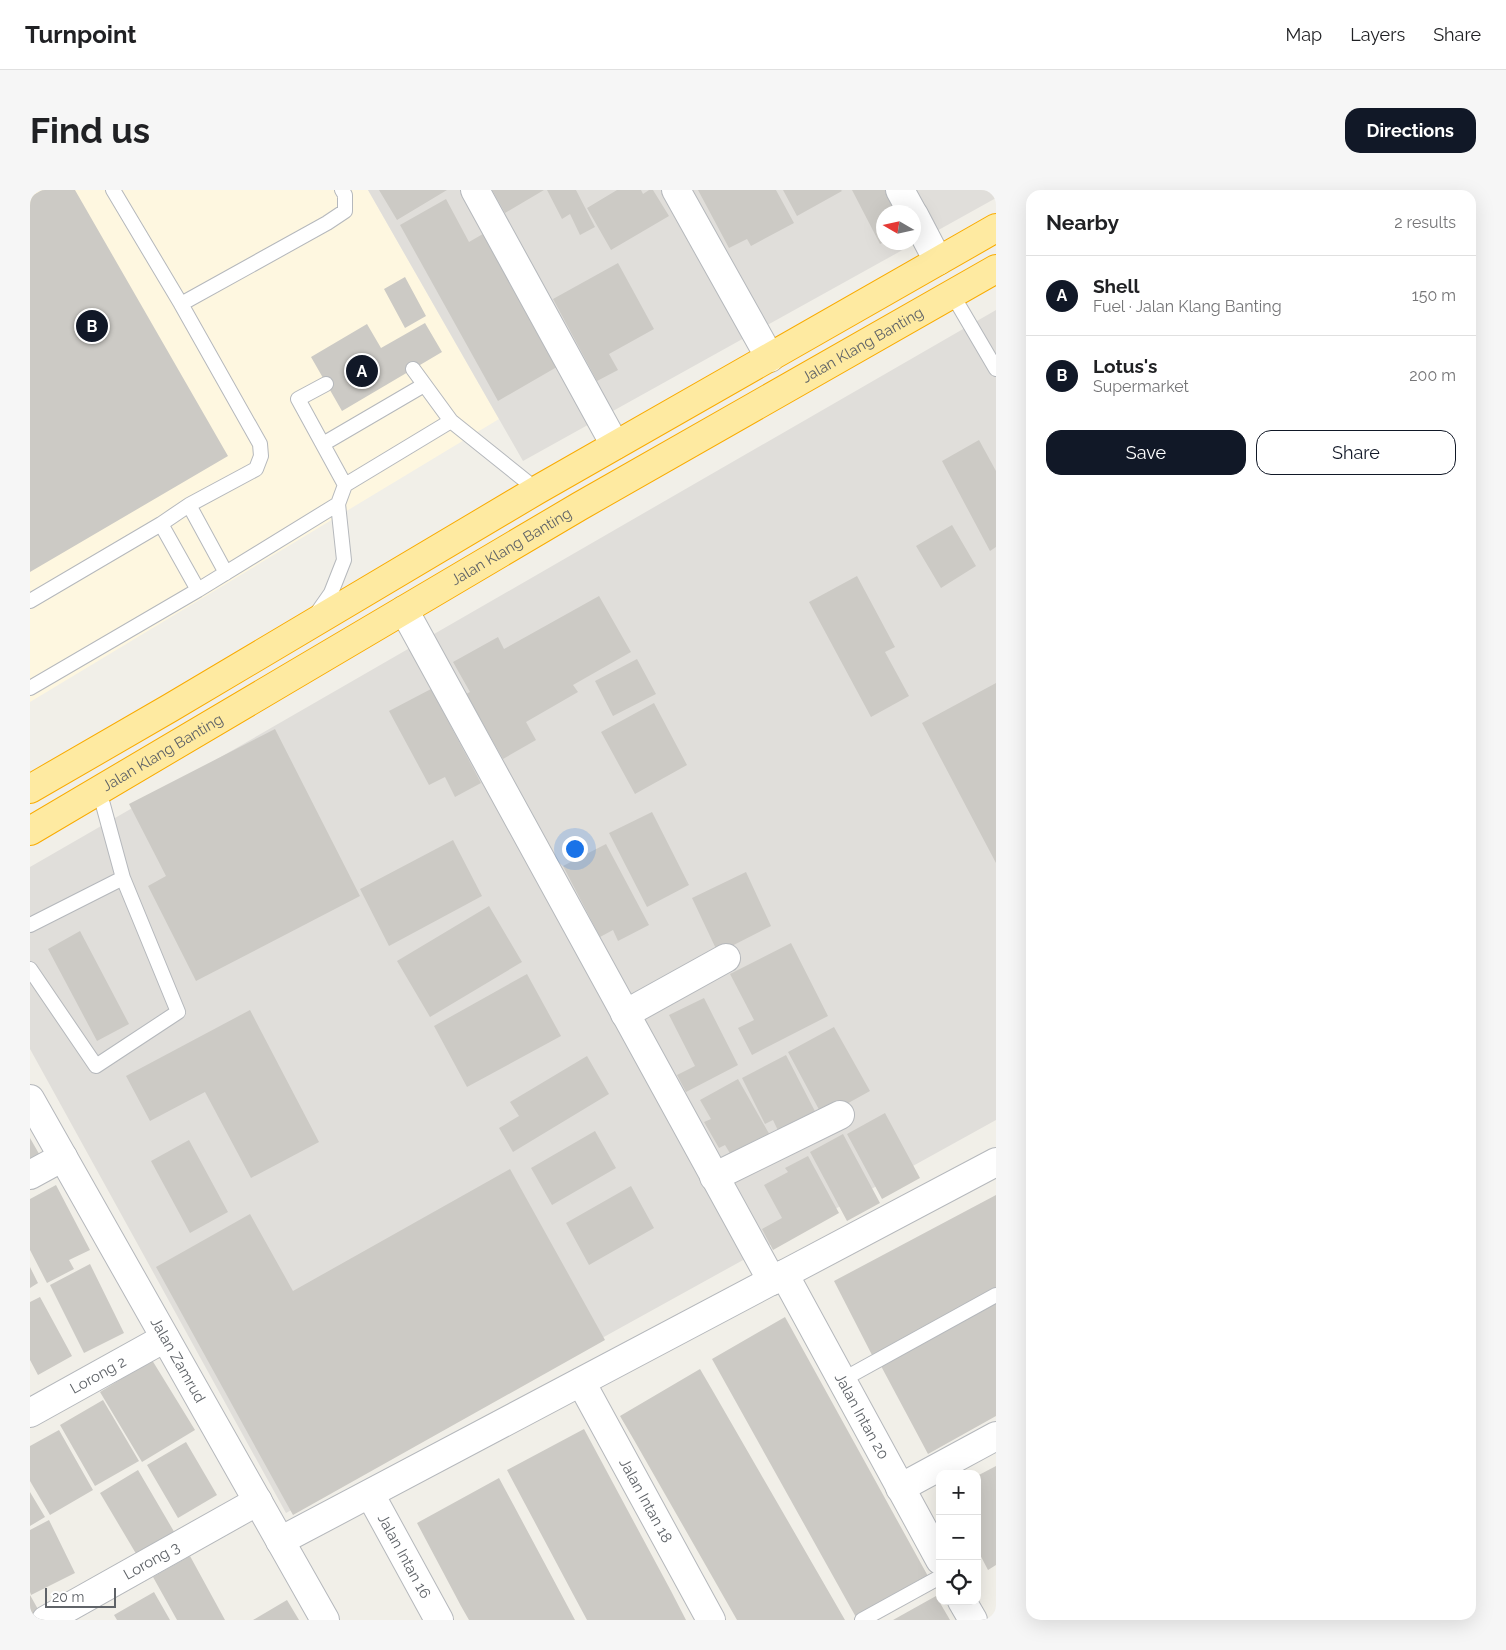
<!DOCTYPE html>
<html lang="en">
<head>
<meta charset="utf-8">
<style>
  body { margin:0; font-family:Raleway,sans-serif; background:#f6f6f6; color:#202124 }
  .controls { position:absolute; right:15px; bottom:15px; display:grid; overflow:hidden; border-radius:10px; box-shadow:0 5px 20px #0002 }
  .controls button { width:45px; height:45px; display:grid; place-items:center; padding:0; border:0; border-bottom:1px solid #e0e0e0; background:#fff; color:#202124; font:25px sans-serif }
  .compass { position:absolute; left:846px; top:15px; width:45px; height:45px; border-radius:50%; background:#fff; box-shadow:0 5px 20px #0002; rotate:279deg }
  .scale { position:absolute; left:15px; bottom:12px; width:71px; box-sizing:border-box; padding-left:5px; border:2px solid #5f6368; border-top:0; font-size:14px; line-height:18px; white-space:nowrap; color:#5f6368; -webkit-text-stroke:4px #fff; paint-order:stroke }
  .you { position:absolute; left:544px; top:658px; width:18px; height:18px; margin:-12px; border:4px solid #fff; border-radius:50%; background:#1a73e8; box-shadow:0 0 0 8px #1a73e833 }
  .badge { display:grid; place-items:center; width:32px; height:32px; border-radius:50%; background:#111827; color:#fff; font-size:16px; font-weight:700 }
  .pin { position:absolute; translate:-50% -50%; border:2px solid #fff; box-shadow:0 1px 5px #0006 }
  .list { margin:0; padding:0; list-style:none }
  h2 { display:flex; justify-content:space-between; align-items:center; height:65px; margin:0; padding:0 20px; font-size:21px }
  h2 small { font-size:16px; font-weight:400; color:#757577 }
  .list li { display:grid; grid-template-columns:32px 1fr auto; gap:15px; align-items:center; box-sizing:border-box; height:80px; padding:0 20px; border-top:1px solid #e0e0e0 }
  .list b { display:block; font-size:19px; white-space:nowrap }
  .list p { margin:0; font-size:16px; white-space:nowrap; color:#757577 }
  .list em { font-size:16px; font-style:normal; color:#757577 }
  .actions { display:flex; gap:10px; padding:15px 20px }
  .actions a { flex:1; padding:11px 0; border:1px solid #111827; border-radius:15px; text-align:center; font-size:18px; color:#111827 }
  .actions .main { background:#111827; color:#fff }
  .icon { flex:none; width:28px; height:28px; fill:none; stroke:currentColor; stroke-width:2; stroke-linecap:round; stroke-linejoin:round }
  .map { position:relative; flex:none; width:966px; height:1430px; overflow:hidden; border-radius:15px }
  header { display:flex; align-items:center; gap:30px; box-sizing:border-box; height:70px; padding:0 25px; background:#fff; border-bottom:1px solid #e0e0e0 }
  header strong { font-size:24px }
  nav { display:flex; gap:28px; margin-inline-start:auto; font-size:18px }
  .intro { display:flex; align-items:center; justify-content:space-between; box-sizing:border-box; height:120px; padding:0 30px }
  h1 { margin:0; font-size:35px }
  .button { padding:12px 22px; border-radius:15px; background:#111827; color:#fff; font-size:18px; font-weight:700 }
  main { display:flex; gap:30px; padding:0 30px }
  aside { flex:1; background:#fff; border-radius:15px; box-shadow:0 5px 20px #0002 }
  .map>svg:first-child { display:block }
  .commercial { fill:#fef7e0 }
  .industrial { fill:#e0deda; fill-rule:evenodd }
  .building { fill:#cccac5 }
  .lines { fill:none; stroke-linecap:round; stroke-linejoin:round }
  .service-casing { stroke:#b5b8bc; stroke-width:16 }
  .minor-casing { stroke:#b5b8bc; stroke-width:30 }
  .trunk-casing { stroke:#f9ab00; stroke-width:30 }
  .service { stroke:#fff; stroke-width:14 }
  .minor { stroke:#fff; stroke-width:28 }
  .trunk { stroke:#feeaa1; stroke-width:28 }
  .labels { text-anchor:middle; stroke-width:4.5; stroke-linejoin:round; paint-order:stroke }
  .street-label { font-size:15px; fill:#5f6368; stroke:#fff }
</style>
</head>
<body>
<header>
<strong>Turnpoint</strong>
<nav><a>Map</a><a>Layers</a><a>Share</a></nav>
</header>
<div class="intro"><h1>Find us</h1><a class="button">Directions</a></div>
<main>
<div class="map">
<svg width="966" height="1430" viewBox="0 0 966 1430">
  <rect width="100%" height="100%" fill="#f1efe8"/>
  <path class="commercial" d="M0,0H338L469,229L0,512Z"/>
  <path class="industrial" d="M338,0H966V8L493,271ZM854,22H884V52H854Z
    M966,120V930L256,1323L0,859V677Z"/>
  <path class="building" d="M12,0H45L198,266L0,382V7Z
    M349,0H417L367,30Z
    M462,0H514L475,23Z
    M517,0H546L565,37L550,45L540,24L532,29Z
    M587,0H611L613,4L619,0H623L639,26L581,60L557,18Z
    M668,0H746L764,33L721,56L717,49L699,58Z
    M753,0H811L812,1L767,26Z
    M822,0H867L879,22H854V52L850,54Z
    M416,9L439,52L458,41L532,174L468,211L370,35Z
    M588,73L624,139L579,164L588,180L567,191L523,109Z
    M375,87L396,126L375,138L354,99Z
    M395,133L412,162L312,221L281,167L337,134L351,158Z
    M949,250L966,281V357L960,361L912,271Z
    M922,335L946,376L911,398L886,356Z
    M827,386L865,457L855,462L879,506L841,527L779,412Z
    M569,406L601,462L543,495L548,502L496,532L506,550L473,569L436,504L440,502L423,472L468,447L474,459Z
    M607,469L626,504L583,526L565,491Z
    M966,493V673L892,533Z
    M401,499L451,593L425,607L415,587L399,595L359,521Z
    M624,513L657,575L605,604L571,542Z
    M245,539L330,706L166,791L118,696L136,686L99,614Z
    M622,622L659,695L617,717L579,643Z
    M423,650L452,706L359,756L330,699Z
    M576,654L619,735L588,751L583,740L570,747L533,676Z
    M716,682L741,736L688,763L662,708Z
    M459,716L492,772L400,827L367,771Z
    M50,741L99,834L67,851L18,759Z
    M761,753L798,826L722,865L708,838L724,830L700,784Z
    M497,784L531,846L437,897L404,836Z
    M674,808L708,875L656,902L647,885L665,876L639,825Z
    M220,820L289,952L221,988L175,902L120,931L96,886Z
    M804,837L840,901L793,927L758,862Z
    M756,865L790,931L753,951L743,930L735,934L712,888Z
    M557,866L579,904L483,962L469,938L489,926L480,912Z
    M708,889L745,954L707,975L695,955L689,958L674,932L681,929L670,910Z
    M855,923L890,988L852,1009L817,944Z
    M565,941L586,978L522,1015L501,978Z
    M813,944L850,1013L817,1031L780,962Z
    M0,948L12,969L0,976Z
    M159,950L198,1022L160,1043L121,971Z
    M778,966L809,1023L743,1060L732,1039L752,1028L734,995L758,982L755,978Z
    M480,979L575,1150L263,1325L126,1077L220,1024L263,1101Z
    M26,995L60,1060L39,1070L44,1079L17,1093L0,1060V1009Z
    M601,996L624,1038L559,1075L536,1033Z
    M966,1005V1100L842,1165L804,1091Z
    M60,1074L94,1143L54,1163L20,1095Z
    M0,1077L8,1093L0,1098Z
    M10,1107L42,1166L8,1185L0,1170V1112Z
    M966,1113V1226L898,1264L851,1176Z
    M755,1127L899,1388L827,1429L682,1169Z
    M122,1170L165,1240L112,1272L70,1202Z
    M670,1179L684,1203L815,1430H707L604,1250L590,1226Z
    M73,1210L109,1271L65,1296L30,1235Z
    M554,1239L641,1401L656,1430H557L543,1404L477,1280Z
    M29,1240L63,1300L20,1325L0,1291V1256Z
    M156,1252L187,1305L148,1328L117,1275Z
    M966,1276V1375L958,1380L947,1359V1286Z
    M108,1280L146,1345L108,1367L70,1303Z
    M469,1288L483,1314L545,1430H439L431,1416L387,1333Z
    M0,1302L15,1327L0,1336Z
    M19,1330L45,1383L1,1405L0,1402V1340Z
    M160,1366L195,1430H147L123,1387Z
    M124,1402L140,1430H87L84,1425Z
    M0,1405L9,1421L0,1426Z
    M906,1406L920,1430H863Z
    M257,1410L269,1430H223Z"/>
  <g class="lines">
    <defs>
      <path id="service" d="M922,104L966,179
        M151,114L297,33L315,21V5L312,0
        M383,179L421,231L507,300
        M296,194L268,209L315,295
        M293,254L394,195
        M159,315L196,383
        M131,334L168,400
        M0,411L131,334L159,315L226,279L231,266L230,254L151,114L83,0
        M287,423L301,403L314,370L308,314L315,295L421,231
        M0,498L168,400L308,314
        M0,735L93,688
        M0,779L66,876L148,822L93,688L69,600
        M812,1190L966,1105
        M832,1430L910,1387"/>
      <g id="minor">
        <path d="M445,0L585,255"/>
        <path d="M646,0L740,168"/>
        <path d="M870,0L882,22"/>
        <path d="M884,25L908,71"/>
        <path d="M374,420L742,1091"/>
        <path d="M595,824L696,768"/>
        <path id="s1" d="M0,909L295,1430"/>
        <path d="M0,985L33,967"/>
        <path d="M684,987L810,925"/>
        <path id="s2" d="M754,1084L910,1370"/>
        <path id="s3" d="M551,1192L681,1430"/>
        <path id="s4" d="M0,1223L135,1148"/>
        <path d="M870,1298L966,1246"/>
        <path id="s5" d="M340,1304L409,1430"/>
        <path d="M250,1351L966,972"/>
        <path d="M932,1411L943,1430"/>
        <path id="s6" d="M16,1430L228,1311"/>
      </g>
      <g id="trunk">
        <path d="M0,599L140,518L507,300L966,38"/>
        <path id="s7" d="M0,641L550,316L966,79"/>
      </g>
    </defs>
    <use href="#service" class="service-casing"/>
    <use href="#minor" class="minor-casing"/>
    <use href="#trunk" class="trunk-casing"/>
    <use href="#service" class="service"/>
    <use href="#minor" class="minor"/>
    <use href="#trunk" class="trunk"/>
  </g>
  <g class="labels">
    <g class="street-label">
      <text dy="5" stroke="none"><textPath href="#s7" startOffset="964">Jalan Klang Banting</textPath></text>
      <text dy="5" stroke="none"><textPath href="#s7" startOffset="559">Jalan Klang Banting</textPath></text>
      <text dy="5" stroke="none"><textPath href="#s7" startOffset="154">Jalan Klang Banting</textPath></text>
      <text dy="5" stroke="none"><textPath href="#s1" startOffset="300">Jalan Zamrud</textPath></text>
      <text dy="5" stroke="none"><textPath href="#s4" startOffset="78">Lorong 2</textPath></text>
      <text dy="5" stroke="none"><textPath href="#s2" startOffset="162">Jalan Intan 20</textPath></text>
      <text dy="5" stroke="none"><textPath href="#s3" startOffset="135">Jalan Intan 18</textPath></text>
      <text dy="5" stroke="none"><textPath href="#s5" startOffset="71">Jalan Intan 16</textPath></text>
      <text dy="5" stroke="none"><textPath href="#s6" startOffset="121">Lorong 3</textPath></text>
    </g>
  </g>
</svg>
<div class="controls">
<button>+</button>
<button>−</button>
<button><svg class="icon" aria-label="locate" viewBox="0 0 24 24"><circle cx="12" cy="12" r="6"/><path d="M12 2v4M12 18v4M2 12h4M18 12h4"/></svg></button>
</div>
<svg class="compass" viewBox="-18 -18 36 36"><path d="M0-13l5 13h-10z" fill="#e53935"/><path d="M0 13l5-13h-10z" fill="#757577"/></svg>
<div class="scale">20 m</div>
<div class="you"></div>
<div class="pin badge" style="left:332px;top:181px">A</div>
<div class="pin badge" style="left:62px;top:136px">B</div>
</div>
<aside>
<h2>Nearby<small>2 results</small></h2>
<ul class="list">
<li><span class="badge">A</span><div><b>Shell</b><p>Fuel · Jalan Klang Banting</p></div><em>150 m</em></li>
<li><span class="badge">B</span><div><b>Lotus's</b><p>Supermarket</p></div><em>200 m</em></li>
</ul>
<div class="actions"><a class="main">Save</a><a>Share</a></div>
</aside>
</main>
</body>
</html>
